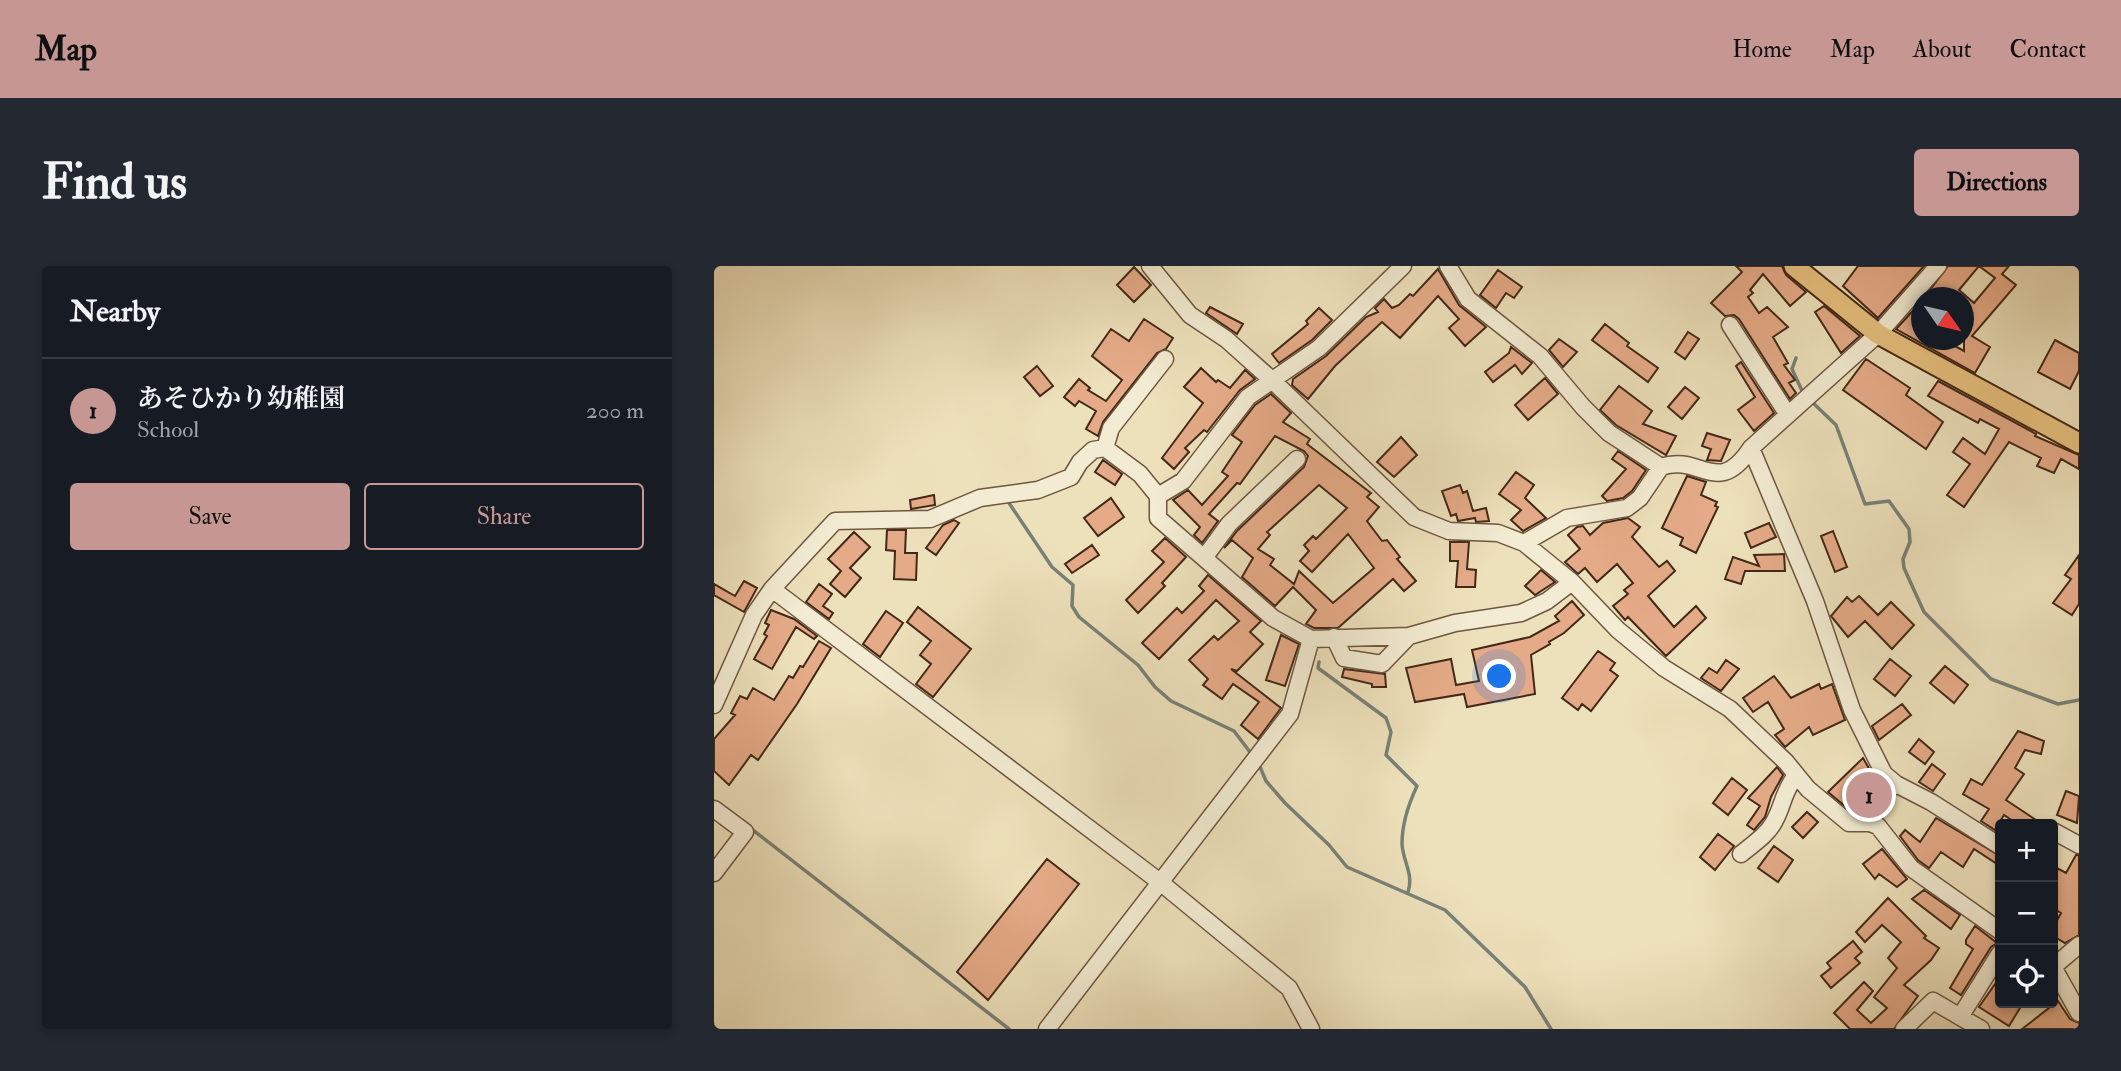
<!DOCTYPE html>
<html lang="en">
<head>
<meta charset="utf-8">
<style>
  body { margin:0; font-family:"IM FELL Double Pica","Noto Serif JP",serif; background:#242831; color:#f1f3f6 }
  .controls { position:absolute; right:21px; bottom:21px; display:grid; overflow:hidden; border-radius:7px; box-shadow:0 4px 10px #0003 }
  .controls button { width:63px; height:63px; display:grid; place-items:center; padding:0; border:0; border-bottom:2px solid #363941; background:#171b24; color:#f1f3f6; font:35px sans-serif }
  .compass { position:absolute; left:1197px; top:21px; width:63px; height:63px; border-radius:50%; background:#171b24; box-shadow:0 4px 10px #0003; rotate:124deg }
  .you { position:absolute; left:786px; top:411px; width:24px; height:24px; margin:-18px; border:5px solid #fff; border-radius:50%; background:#1a73e8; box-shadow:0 0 0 10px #1a73e833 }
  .badge { display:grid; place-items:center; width:46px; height:46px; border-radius:50%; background:#c59692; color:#111; font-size:23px; font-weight:700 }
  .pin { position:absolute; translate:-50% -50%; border:4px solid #fff; box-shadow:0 2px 7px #0006 }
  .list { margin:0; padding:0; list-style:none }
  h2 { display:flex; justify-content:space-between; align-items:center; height:91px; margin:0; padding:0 28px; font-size:30px }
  h2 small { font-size:23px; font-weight:400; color:#9ea1a6 }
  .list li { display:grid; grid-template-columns:46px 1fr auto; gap:21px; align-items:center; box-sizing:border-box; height:105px; padding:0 28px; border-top:2px solid #363941 }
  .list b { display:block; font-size:26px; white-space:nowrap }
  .list p { margin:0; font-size:23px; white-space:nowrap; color:#9ea1a6 }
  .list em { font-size:23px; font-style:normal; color:#9ea1a6 }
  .actions { display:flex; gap:14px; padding:21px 28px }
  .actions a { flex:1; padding:16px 0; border:2px solid #c59692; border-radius:7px; text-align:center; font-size:24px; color:#c59692 }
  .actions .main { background:#c59692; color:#111 }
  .icon { flex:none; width:38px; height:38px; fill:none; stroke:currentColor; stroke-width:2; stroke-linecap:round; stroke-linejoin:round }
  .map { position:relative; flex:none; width:1365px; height:763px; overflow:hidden; border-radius:7px }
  header { display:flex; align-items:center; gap:42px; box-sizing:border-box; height:98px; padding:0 35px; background:#c59692; color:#111 }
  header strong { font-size:33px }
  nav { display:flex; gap:38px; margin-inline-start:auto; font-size:24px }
  .intro { display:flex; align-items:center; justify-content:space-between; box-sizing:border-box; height:168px; padding:0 42px }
  h1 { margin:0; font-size:49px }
  .button { padding:18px 32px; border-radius:7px; background:#c59692; color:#111; font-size:24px; font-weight:700 }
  main { display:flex; gap:42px; padding:0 42px }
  aside { flex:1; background:#171b24; border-radius:7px; box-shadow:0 4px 10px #0003 }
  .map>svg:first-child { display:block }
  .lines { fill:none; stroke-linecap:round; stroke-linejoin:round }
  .stream { stroke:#788178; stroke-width:3.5 }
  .building { fill:#e5ab88; stroke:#432817; stroke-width:2; fill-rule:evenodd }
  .minor-casing { stroke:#6e5640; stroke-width:19 }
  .major-casing { stroke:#432817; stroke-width:23 }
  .minor { stroke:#f3ecd3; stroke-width:16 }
  .major { stroke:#e6c07e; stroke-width:19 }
</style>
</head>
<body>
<header>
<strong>Map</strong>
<nav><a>Home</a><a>Map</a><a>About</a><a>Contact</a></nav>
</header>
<div class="intro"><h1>Find us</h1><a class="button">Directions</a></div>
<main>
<aside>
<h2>Nearby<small></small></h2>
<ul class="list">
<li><span class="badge">1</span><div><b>あそひかり幼稚園</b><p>School</p></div><em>200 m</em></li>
</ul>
<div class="actions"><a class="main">Save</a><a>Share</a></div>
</aside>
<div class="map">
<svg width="1365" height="763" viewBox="0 0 1365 763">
  <rect width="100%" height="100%" fill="#ede1bb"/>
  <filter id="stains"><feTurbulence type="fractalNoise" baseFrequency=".00286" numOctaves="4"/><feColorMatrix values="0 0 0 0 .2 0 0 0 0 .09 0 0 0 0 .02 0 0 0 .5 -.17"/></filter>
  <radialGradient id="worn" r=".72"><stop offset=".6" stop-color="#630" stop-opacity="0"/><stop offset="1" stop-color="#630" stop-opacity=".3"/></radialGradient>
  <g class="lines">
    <path class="stream" d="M1082,92L1078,103L1090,129
      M1096,134L1122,159L1151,238L1175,235L1195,263L1196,276L1189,293L1190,302L1210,346L1277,413L1344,438L1365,434
      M295,237L338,301L359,319L358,340L365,351L424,399L441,421L457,435L520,465L539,490
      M605,396L604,402L672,452L677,466L672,489L703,520C694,539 688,557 688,578C689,596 700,608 694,626
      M544,496L552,515L571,537L615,579L633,601L731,644L811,721L837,763
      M35,561L295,763"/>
  </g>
  <path class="building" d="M1022,0H1068L1072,9L1092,26L1076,40L1049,8L1036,24L1039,27L1034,31L1045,47L1053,41L1074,61L1059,71L1074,97L1070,99L1081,114L1075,117L1082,127L1076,133L1025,53L1020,49L1011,50L997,37L1028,6Z
    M1144,0H1210L1164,52L1129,20Z
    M1234,0H1265L1245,24L1260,37L1281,12L1265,0H1295L1288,8L1302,19L1258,70L1276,81L1261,107L1182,63L1208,35V74H1230L1250,85V32H1210Z
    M420,1L437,19L420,36L403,19Z
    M724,3L745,39L772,61L751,80L735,62L745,53L724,30L686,72L668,56L621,100L594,133L578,119L579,113L612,90L652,51L664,46L661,42L670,33L678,42L685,39L696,28L699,30Z
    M784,4L808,21L800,32L792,27L782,42L766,29Z
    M1110,40L1146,70L1127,87L1101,46Z
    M496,41L529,58L523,68L492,47Z
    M605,42L618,54L598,74L565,97L558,88L594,58L592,55Z
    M430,53L459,72L452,83L443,87L389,156L384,170L372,163L382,145L365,135L361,140L350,131L365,113L376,122L374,124L392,135L408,114L378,90L397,63L415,75Z
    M891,58L915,77L913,80L944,102L934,116L878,74Z
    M974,66L985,73L971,93L961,86Z
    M845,73L863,86L849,101L835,84Z
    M1341,74L1365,87V105L1356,123L1324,106Z
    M797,81L818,97L808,108L801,99L779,116L771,106L795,87Z
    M1152,93L1196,122L1192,129L1229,156L1212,183L1129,124Z
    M1027,96L1060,147L1040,165L1024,144L1041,131L1022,100Z
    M323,100L339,120L326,130L310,111Z
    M487,102L502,116L504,114L516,122L531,104L541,113L526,124L493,166L490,164L471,182L475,186L460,203L448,192L489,137L470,121Z
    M831,112L844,128L814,154L801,139Z
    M1224,115L1322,168L1321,170L1365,189V203L1347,193L1340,207L1323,200L1327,192L1295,176L1250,241L1233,229L1256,198L1239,186L1249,172L1271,188L1285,163L1266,153L1264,157L1214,130Z
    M905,120L938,145L929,158L962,170L952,189L902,159L886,144Z
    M971,121L985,132L968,153L954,141Z
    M557,128L577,147L569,156L596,173L593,178L657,227L653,231L665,241L653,255L668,275L673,274L686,291L683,293L702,315L690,325L679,313L624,362H600L592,358L602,344L579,321L561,340L528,311L539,292L518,274L510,282L523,265L590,201L594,190L590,185L561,170L526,218L523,217L495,248L504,255L488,277L480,269L486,261L459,234L474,224L488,239L514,210L508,206L528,176L518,169L541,139ZM605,219L633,242L602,273L599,270L590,279L595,285L586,295L598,306L634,268L660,302L619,337L585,305L580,318L556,299L560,293L544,283L556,269L553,266Z
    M993,167L1016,174L1007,195L993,194L997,183L988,180Z
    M687,171L703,189L680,211L663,196Z
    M904,185L932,204L918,225L909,232L893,235L888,230L912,203L898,193Z
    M389,194L408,208L401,219L381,206Z
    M802,206L820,219L811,232L832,252L809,265L797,254L807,244L785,228Z
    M973,210L992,216L987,229L1003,236L1001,240L1004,241L982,287L966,279L969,272L948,262Z
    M746,219L749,227L753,225L759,245L772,242L775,255L762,256L761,252L744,255L742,248L737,250L728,225Z
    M220,229L221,239L197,243L196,234Z
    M397,232L410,251L384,270L370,252Z
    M914,252L926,261L918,271L945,301L953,295L961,305L934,330L960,361L982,340L992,352L952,390L914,351L911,354L899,340L914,328L910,324L919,317L903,298L883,316L871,302L864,308L851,296L866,283L854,269L863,261L869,260L876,269L889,257Z
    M240,254L245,257L222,289L212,282L229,259Z
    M1055,257L1062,271L1037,282L1031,267Z
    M173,264H192L191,287H203L202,314L180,313L181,285L172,284Z
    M1119,265L1133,301L1121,306L1107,270Z
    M140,266L156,281L136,302L147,312L131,331L116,318L127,305L114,293Z
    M451,272L472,291L448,317L451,320L424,347L412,334L450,296L438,285Z
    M736,276H755L753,303L762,304L761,321H742L744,295H736Z
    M378,279L385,289L358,307L351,298Z
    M1070,288L1071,305H1031L1027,318L1011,313L1019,291L1045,300L1040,289Z
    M1365,289V338L1358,349L1339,337L1357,313L1351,309Z
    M827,304L841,316L821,329L811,320Z
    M494,309L547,355L536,366L549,378L523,405L517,403L567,442L544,473L527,459L545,436L519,418L508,433L489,419L494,413L475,394L500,370L504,374L525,355L502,334L445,393L428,377L463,342L468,347L490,325L485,320Z
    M30,315L43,322L30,346L0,329V318L21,330Z
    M105,318L118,328L109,340L119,347L115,353L92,336Z
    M1145,330L1164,349L1177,336L1200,359L1178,383L1151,355L1134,371L1117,350L1133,331L1138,336Z
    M858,335L870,349L850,367L835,376L836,378L817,389L821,428L753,441L750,428L701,436L692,402L737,393L742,419L765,415L758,384L816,371L845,355L841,350Z
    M204,341L257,383L219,431L202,418L217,398L206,389L217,375L193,356Z
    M57,344L80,353L103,370L100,373L82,361L58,403L40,393L53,370L50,368L55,359L51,357Z
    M172,345L189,357L166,391L149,378Z
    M567,369L585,378L571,420L552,414Z
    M105,375L117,382L83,438L44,494L37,489L15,519L0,505V473L21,449L17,447L26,430L33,433L39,422L60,434L75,410L79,412L86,400L89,401Z
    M884,385L901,397L896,404L904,410L877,445L868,438L864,444L848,432Z
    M1176,393L1197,410L1181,430L1160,413Z
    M1012,394L1025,403L1007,425L987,412L995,402L1003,407Z
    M1231,400L1254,419L1240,437L1216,417Z
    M630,403L671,408L672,421H658V418L628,411Z
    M1060,410L1077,432L1105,418L1107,423L1118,418L1131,454L1099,469L1095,461L1071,481L1061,469L1070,463L1054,436L1039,446L1029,432Z
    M1188,438L1197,449L1165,474L1158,460Z
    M1304,465L1330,475L1327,488L1311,484L1301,502L1310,508L1292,534L1328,558H1303L1290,549L1281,564L1267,555L1275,543L1249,528L1257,513L1268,519Z
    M1205,473L1220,486L1211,498L1195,486Z
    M1149,492L1161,513L1149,524L1156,531L1149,547H1139L1114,526Z
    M1218,498L1231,508L1219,525L1205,516Z
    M1063,501L1069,509L1057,531L1051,551L1040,564L1033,559L1046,540L1034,532Z
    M1018,512L1033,524L1014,549L999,537Z
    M1352,525L1365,530L1363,557L1343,549Z
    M1093,546L1104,556L1089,572L1078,561Z
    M1222,552L1286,590V600L1260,583L1249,601L1227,586L1215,602L1204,594L1186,570L1191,564L1206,576Z
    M1004,568L1020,580L1001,604L986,591Z
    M1060,580L1079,594L1064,616L1044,602Z
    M1168,583L1193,613L1183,621L1165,608L1161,613L1149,598Z
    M1362,589H1365V669L1351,677L1339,670V662L1347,647L1339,642V600L1352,607Z
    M333,593L365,618L274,734L243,706Z
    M1210,624L1246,649L1237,663L1198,633Z
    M1174,632L1212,670L1210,672L1225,682L1217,694L1190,719L1204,730L1180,763H1136L1120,747L1150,716L1159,725L1143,744L1157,757L1173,742L1160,731L1183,702L1174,692L1187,676L1168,659L1151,676L1142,666Z
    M1261,660L1283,677L1277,681L1247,729L1236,722L1259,683L1252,678V674Z
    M1139,675L1148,686L1141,692L1146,697L1117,722L1107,710L1117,702L1113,697Z
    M1286,711V737H1309L1295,760L1265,741Z
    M1344,735L1356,753L1365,757V763H1308Z"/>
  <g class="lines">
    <defs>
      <path id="minor" d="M436,0L476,49L512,73L559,115L700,251L735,265L784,267L810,277L858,316L904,364L950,402L1016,443L1072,496L1094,523L1135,557H1156L1164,560L1197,602L1286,665
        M734,0L754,33L826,90L869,141L895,167L947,201C987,187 1003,233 1037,182L1164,68L1224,0
        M1016,59L1074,149
        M391,182L397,162L451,93
        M1037,182L1101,335L1138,444L1170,508L1182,518L1217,536L1286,580
        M444,230L469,215L534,131L605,82L689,0
        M810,277L853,252L913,242L926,232L947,201
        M490,292L515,258L583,193
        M58,323L446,616L575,722L597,763
        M620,371L630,392L668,398L695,370
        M0,439L40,349L58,323L121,255L216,253L266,232L324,224L357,211L366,196L379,184L391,182L426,208L444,230V252L559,352L597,373L695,370L741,357L807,347L833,335L858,316
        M0,543L31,566L0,607
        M1156,557L1170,526L1182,518
        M1339,570L1341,566L1365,579
        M1027,588C1039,578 1053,569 1060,556C1070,538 1068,528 1082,509
        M1339,701L1365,747
        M1339,701L1365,679
        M1246,751L1286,687
        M333,763L576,448L597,373
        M1190,763L1219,735L1267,763"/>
      <path id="major" d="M1080,0L1164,68L1365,177"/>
    </defs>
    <use href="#minor" class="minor-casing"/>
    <use href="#major" class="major-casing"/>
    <use href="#minor" class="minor"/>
    <use href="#major" class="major"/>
  </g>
  <rect width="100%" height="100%" filter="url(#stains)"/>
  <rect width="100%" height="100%" fill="url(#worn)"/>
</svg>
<div class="controls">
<button>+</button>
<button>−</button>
<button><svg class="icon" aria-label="locate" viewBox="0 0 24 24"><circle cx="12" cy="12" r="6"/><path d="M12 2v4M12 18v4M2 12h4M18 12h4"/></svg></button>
</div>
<svg class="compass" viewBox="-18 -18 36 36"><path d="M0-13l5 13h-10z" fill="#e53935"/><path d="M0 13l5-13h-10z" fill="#9ea1a6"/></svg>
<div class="you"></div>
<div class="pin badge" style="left:1155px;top:529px">1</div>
</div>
</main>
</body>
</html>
